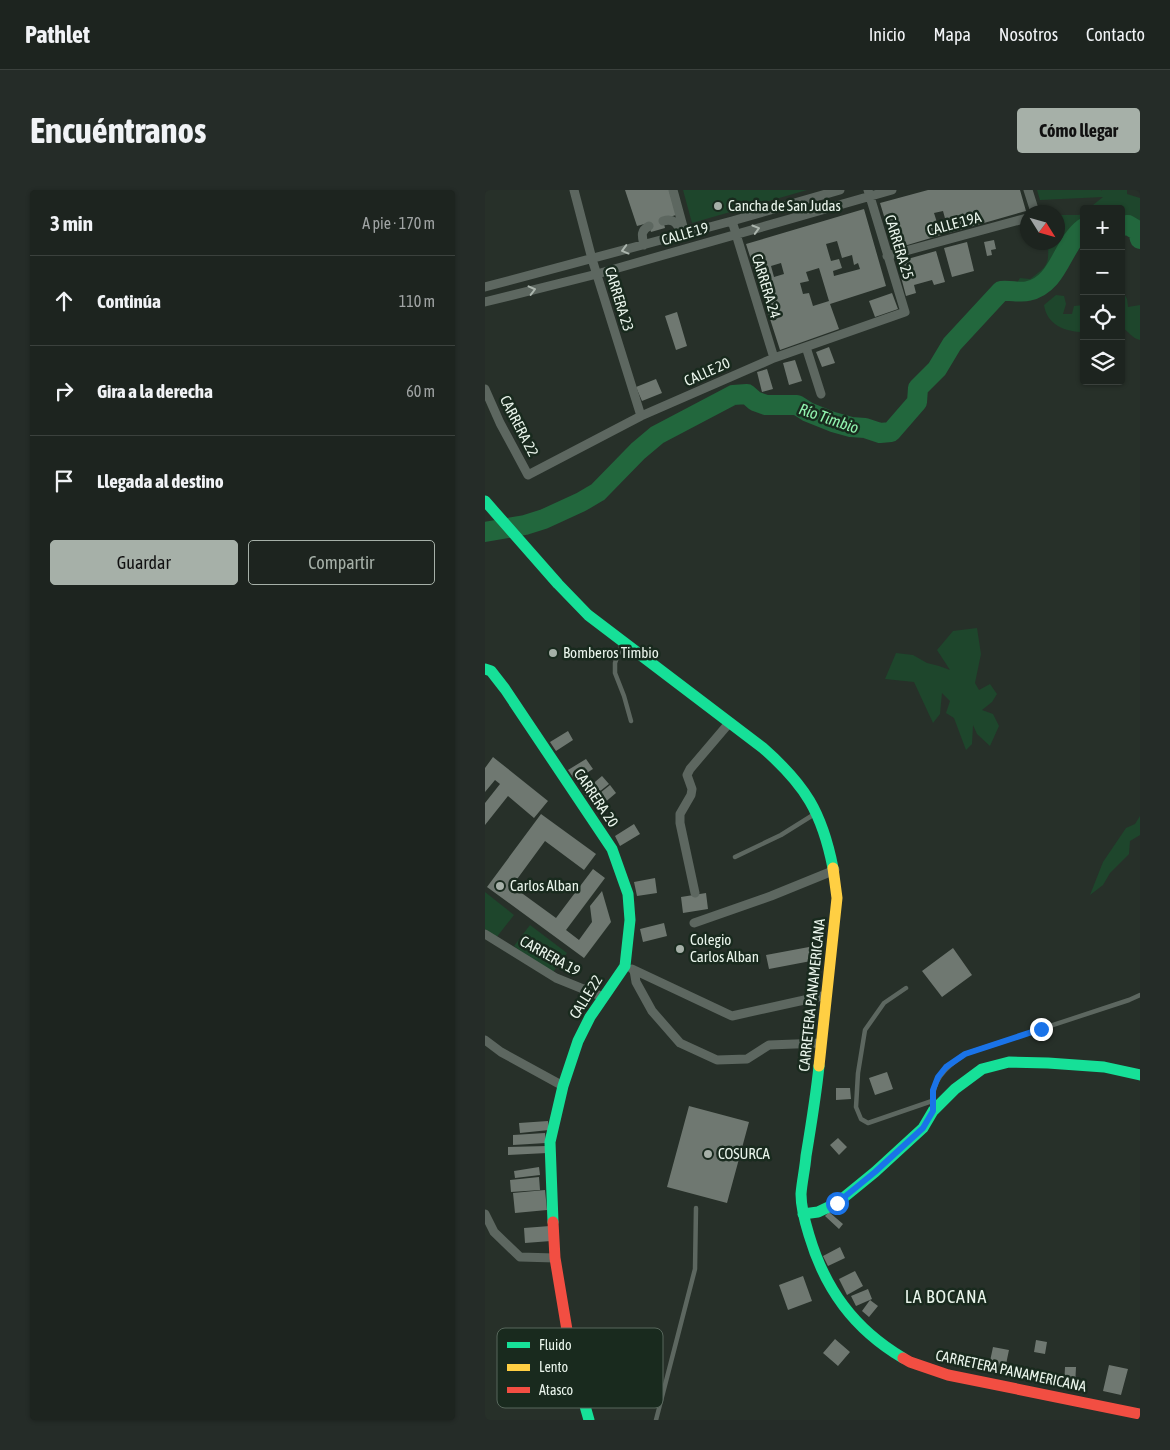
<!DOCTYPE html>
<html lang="es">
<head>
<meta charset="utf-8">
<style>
  body { margin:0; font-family:"Asap Condensed",sans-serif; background:#252c28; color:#f1f3f6 }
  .controls { position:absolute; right:15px; top:15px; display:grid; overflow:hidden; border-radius:5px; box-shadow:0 1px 4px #0004 }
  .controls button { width:45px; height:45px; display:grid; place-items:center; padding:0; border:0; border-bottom:1px solid #3b413d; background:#1d241f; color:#f1f3f6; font:25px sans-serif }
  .compass { position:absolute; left:535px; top:15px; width:45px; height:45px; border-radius:50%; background:#1d241f; box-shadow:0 1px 4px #0004; rotate:127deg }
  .stop { position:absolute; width:15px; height:15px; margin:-11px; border:4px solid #1a73e8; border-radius:50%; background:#fff }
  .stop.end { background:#1a73e8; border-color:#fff; box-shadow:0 1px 5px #0008 }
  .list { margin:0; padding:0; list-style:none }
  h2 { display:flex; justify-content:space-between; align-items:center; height:65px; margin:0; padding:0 20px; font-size:21px }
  h2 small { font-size:16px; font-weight:400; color:#a0a4a4 }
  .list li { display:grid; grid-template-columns:32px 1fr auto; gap:15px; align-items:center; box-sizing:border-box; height:90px; padding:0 20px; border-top:1px solid #3b413d }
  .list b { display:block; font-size:19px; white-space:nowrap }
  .list em { font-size:16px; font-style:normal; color:#a0a4a4 }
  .actions { display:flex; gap:10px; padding:15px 20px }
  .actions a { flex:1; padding:11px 0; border:1px solid #a6b0a8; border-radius:5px; text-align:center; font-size:18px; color:#a6b0a8 }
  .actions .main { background:#a6b0a8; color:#111 }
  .icon { flex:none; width:28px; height:28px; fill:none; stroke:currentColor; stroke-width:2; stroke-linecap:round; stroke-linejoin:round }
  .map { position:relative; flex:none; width:655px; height:1230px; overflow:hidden; border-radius:5px }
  header { display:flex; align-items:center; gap:30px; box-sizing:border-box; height:70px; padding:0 25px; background:#1d241f; border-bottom:1px solid #3b413d }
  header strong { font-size:24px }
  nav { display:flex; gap:28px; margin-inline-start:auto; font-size:18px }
  .intro { display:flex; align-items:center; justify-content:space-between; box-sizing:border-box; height:120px; padding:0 30px }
  h1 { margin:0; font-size:35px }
  .button { padding:12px 22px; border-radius:5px; background:#a6b0a8; color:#111; font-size:18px; font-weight:700 }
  main { display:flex; gap:30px; padding:0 30px }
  aside { flex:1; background:#1d241f; border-radius:5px; box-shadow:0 1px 4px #0004 }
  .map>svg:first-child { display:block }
  .green { fill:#1e462c }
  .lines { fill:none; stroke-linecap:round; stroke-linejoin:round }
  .river { stroke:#22673d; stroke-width:20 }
  .building { fill:#6f7871; fill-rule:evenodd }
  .lane { stroke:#5d6760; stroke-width:4.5 }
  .street { stroke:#5d6760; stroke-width:9 }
  .fast { stroke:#16e098; stroke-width:11 }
  .slow { stroke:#ffcf43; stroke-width:11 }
  .jam { stroke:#f24e42; stroke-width:11 }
  .oneway { stroke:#abb5ad }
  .route { stroke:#1a73e8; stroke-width:6 }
  .poi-dot { fill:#a6b0a8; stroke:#192a1e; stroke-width:2 }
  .labels { text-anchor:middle; stroke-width:5; stroke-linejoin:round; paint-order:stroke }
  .poi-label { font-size:15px; fill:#eaf5ec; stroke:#192a1e; text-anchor:start }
  .street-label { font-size:15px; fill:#eaf5ec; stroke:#192a1e }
  .water-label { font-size:16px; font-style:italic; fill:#91f4af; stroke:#192a1e }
  .quarter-label { font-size:18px; letter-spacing:1px; fill:#eaf5ec; stroke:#192a1e }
  .key { fill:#192a1e; stroke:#58675c; stroke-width:1 }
  .key-label { font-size:14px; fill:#eaf5ec }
</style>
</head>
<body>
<header>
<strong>Pathlet</strong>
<nav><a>Inicio</a><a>Mapa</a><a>Nosotros</a><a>Contacto</a></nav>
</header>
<div class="intro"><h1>Encuéntranos</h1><a class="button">Cómo llegar</a></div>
<main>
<aside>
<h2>3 min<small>A pie · 170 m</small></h2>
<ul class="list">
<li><svg class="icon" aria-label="ahead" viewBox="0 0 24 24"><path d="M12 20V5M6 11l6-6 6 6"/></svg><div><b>Continúa</b></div><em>110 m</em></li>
<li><svg class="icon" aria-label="right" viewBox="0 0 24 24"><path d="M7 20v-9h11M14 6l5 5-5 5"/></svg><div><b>Gira a la derecha</b></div><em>60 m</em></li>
<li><svg class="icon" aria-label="arrive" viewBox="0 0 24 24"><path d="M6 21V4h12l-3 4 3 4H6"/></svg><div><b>Llegada al destino</b></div></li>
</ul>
<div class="actions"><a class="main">Guardar</a><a>Compartir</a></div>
</aside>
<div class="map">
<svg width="655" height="1230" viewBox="0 0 655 1230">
  <rect width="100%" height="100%" fill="#273029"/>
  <path class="green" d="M198,0H322L207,33Z
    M552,0H616L617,1V0H642V4L655,8V37L648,33L636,32V19H603L618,7L555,10Z
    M599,22V34C569,46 574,109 530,96L535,88L545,89C563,76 564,74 563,53L572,52L573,25H594Z
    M636,98L642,109L643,117L655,115V150C646,148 644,141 636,137Z
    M571,105L579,106L581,114L578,124H587L589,116L599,115V142C580,142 562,135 559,115Z
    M492,438L496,464L490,493L494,500L505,494L512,504L507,512L497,520L508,524L514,536L505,556L492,544L488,535L487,554L481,560L469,528L461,523L465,511L457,503L455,524L448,533L429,492L400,489L411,463L428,465L442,473L454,476L465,480L452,460L468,441Z
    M655,626V645L645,651L644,664L625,683L618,695L605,705L618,672L641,638L650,634Z
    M0,702L29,725L11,748L0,739Z
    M45,735L82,763L66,785L29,756Z"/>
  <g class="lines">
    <path class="river" d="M636,36L643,35L653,41L655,49
      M0,342L40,335L59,329L96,312L113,302L153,261L172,245L248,205L262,204L270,211L281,215H312L323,222L348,232L366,237L380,238L395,243L406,242L432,212L433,198L452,179L467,154L516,101C525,100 536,103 543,101C574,95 577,54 599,38"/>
  </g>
  <path class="building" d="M140,0H184L191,25L178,29L180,38L166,42L163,33L152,36Z
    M443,0H535L541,21L464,43L458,21L449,23L456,45L409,59L395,13Z
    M379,19L401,96L345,114L354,139L295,160L261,54ZM352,51L357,68L367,65L369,75L373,73L375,79L349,86L348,81L357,78L354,69L346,71L341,54ZM296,73L299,84L289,87L286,76ZM334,78L344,111L328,116L324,103L318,104L315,93L324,91L321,82Z
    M509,50L511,59L506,60L507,65L502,66L499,52Z
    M482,52L489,81L467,87L459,58Z
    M451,61L460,92L449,95L447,90L429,95L431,103L421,106L412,72Z
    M407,103L413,119L390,127L384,111Z
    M192,122L202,156L191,160L180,126Z
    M344,157L350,173L337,177L331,162Z
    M310,170L317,191L304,195L298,173Z
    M282,179L288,199L277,202L272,182Z
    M171,189L177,203L157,211L151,197Z
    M83,541L88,550L71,561L65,552Z
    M8,567L63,611L49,628L23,606L0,635V613L15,594L10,590L0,602V578Z
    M101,569L108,579L90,590L83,580Z
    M117,586L124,594L104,610L98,602Z
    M125,595L131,603L112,619L105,611Z
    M56,624L111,664L99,680L60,651L27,696L71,728L108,679L120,688L81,740L94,750L107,732L105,716L117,701L126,732L99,768L2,697Z
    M149,634L155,644L135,656L130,646Z
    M170,688L172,703L152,706L149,692Z
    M221,703L223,719L198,723L196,707Z
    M179,733L182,746L158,752L155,739Z
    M324,757L326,771L284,779L281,765Z
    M468,758L487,785L457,807L437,781Z
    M402,882L408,899L390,905L384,888Z
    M351,898H365L366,909L351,910Z
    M204,916L264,932L242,1013L182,997Z
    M63,931L64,940L35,943L34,933Z
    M60,943L61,953L28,955V945Z
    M353,948L362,957L354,965L345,955Z
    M62,956V963L23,965V957Z
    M54,977L55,985L30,988L29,981Z
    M54,987L55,1000L26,1002L25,990Z
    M60,1000L62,1020L30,1023L28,1003Z
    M344,1022L358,1034L354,1039L340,1026Z
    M65,1036L66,1051L40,1053L39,1038Z
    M355,1057L360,1068L343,1076L338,1066Z
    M370,1081L378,1096L362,1105L354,1089Z
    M318,1086L327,1111L303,1120L294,1095Z
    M383,1099L387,1109L371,1116L366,1106Z
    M385,1110L393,1116L384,1127L377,1121Z
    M350,1149L365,1162L353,1176L338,1163Z
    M551,1150L562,1152L560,1164L549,1162Z
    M508,1157L524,1160L520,1179L504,1176Z
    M624,1175L643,1179L636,1205L618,1201Z
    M580,1177H591L590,1197H579Z"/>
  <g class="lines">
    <path class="lane" d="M136,456L130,473V483L139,506L146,531
      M250,667L296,645L328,625
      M421,798L399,813L380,840L373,883L371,917L376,929L383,933L447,911
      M448,917C445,891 460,878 480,864L644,810L655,805
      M171,1230L210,1079L211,1018"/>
    <path class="street" d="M89,0L107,69L156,226
      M188,0L200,44
      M543,0L550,22
      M178,31C188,28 193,33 195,42
      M247,31L289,168
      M159,55C157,46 155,41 164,36
      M402,66L542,28
      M0,97L247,31L355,0
      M0,112L112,84L407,0
      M321,157L336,204
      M0,199L15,233L43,285L156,226L289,168L420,122L383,0
      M210,703L195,633V624L206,605L207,599L202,585L205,579L245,532
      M209,733L286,706L350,680
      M0,744L71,788L118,807
      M147,779L247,826L342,805
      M149,780L151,792L167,821L195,853L232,870L262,869L284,855L336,853
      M0,850L16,862L78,896
      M0,1024L9,1042L35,1067L70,1068"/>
    <path class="fast" d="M0,311L73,394L103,425L278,558C320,595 337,622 348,678
      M0,479L6,481L20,499L127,659L143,704L145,730L140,776L105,827L93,851L78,896L65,952L68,1032
      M334,876C331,906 326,936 321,966C320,979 317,991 316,1004C316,1017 320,1032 324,1045C340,1099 369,1139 418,1168
      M318,1024L333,1022L352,1013L390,982L438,938L448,921L470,899L497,879L524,872L563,873L619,877L655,885
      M85,1158L88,1174L104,1230"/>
    <path class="slow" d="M334,876L352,708L348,678"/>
    <path class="jam" d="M68,1032L70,1068L85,1158
      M418,1168L425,1172L463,1185L655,1224"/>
  </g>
  <defs><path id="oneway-chevron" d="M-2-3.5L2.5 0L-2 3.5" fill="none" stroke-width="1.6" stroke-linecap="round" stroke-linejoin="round" transform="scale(1.25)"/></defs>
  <g class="oneway">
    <use href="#oneway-chevron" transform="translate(271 39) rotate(-16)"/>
    <use href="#oneway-chevron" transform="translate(140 60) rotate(165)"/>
    <use href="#oneway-chevron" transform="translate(47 100) rotate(-14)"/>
  </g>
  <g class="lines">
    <path class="route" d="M352,1013L390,982L438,938L448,921V900L453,887L461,877L480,864L556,839"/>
  </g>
  <g class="poi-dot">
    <circle cx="233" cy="16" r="5"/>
    <circle cx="68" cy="463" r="5"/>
    <circle cx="15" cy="696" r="5"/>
    <circle cx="195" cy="759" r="5"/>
    <circle cx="223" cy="964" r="5"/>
  </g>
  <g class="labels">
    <g class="poi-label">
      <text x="243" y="21">Cancha de San Judas</text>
      <text x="78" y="468">Bomberos Timbio</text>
      <text x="25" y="701">Carlos Alban</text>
      <text x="205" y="755">Colegio<tspan x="205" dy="17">Carlos Alban</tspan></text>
      <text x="233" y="969">COSURCA</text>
    </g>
    <g class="street-label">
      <text transform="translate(469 34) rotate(-15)" y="5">CALLE 19A</text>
      <text transform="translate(200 44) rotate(-16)" y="5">CALLE 19</text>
      <text transform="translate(414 57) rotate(73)" y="5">CARRERA 25</text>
      <text transform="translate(281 96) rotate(73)" y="5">CARRERA 24</text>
      <text transform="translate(134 109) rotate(73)" y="5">CARRERA 23</text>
      <text transform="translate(222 182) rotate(-24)" y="5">CALLE 20</text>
      <text transform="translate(34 236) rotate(63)" y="5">CARRERA 22</text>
      <text transform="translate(111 608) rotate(56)" y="5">CARRERA 20</text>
      <text transform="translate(65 766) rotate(29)" y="5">CARRERA 19</text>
      <text transform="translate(327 805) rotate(-84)" y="5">CARRETERA PANAMERICANA</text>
      <text transform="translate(101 807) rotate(-58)" y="5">CALLE 22</text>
      <text transform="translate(526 1181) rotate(12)" y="5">CARRETERA PANAMERICANA</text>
    </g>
    <g class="water-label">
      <text transform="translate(344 228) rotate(19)" y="6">Río Timbio</text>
    </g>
    <g class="quarter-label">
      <text x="461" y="1113">LA BOCANA</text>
    </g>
  </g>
  <rect x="12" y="1138" width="166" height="80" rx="8" class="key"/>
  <rect x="22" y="1152" width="23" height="6" fill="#16e098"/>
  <rect x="22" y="1174" width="23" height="7" fill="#ffcf43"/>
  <rect x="22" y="1197" width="23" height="6" fill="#f24e42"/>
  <g class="key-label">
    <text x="54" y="1160">Fluido</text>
    <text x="54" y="1182">Lento</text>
    <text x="54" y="1205">Atasco</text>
  </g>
</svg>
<div class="controls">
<button>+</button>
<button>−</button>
<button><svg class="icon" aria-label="locate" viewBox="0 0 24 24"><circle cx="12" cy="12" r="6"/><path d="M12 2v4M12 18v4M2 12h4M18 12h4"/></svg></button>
<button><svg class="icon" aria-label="layers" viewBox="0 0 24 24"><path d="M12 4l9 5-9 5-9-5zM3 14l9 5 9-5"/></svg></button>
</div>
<svg class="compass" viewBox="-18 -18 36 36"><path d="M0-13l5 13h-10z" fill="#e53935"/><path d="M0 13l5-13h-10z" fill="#a0a4a4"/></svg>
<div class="stop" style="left:352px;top:1013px"></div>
<div class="stop end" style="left:556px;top:839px"></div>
</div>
</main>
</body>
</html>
